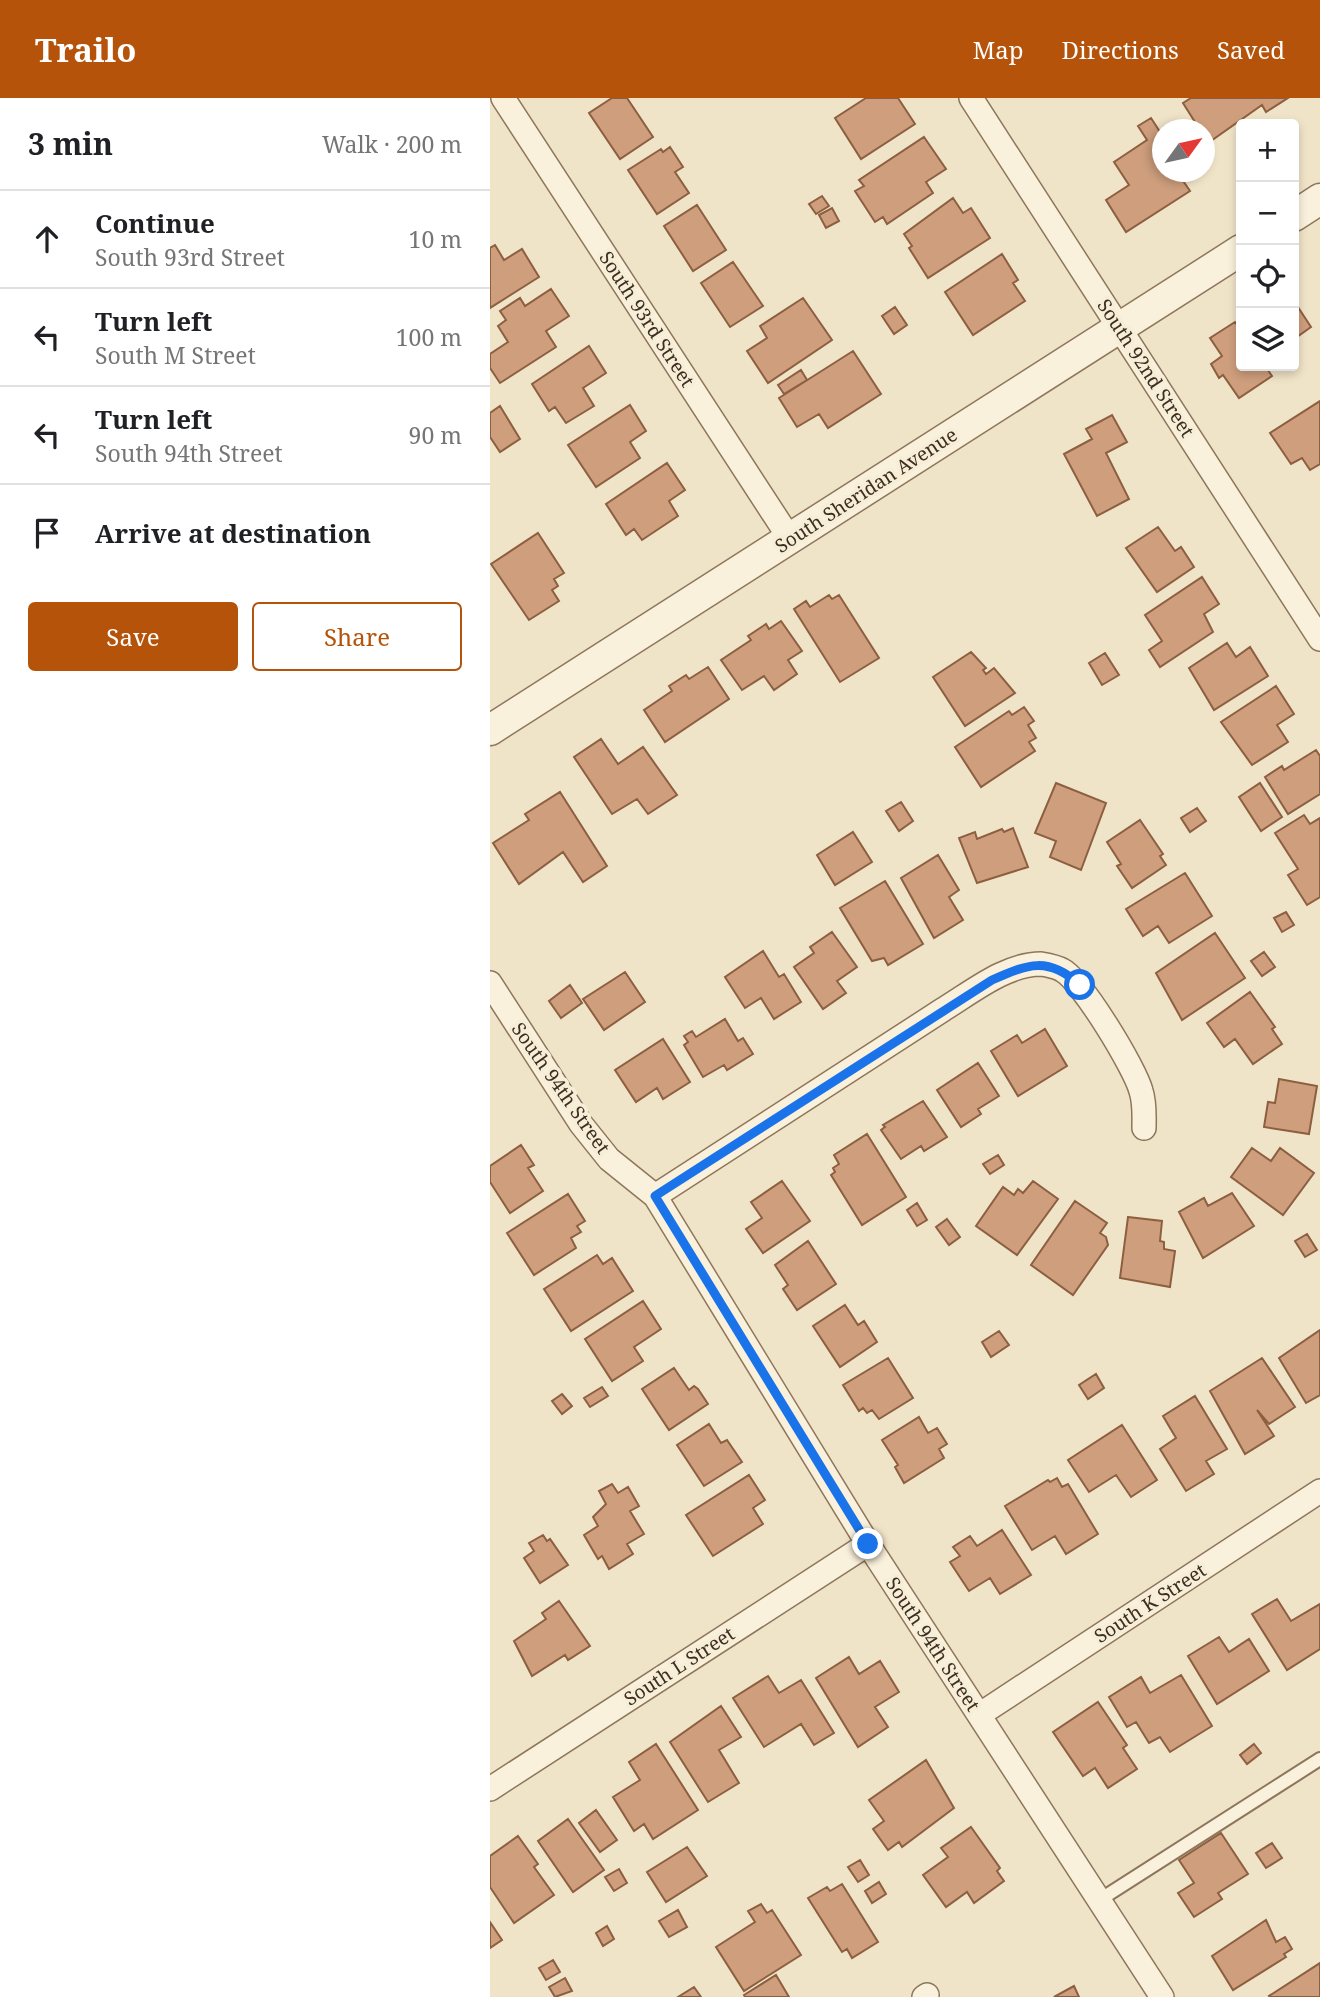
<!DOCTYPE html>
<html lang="en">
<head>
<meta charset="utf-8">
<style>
  body { margin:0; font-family:"Noto Serif",serif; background:#f2f2f2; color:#202124 }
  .controls { position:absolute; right:21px; top:21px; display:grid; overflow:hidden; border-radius:7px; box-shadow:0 4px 10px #0003 }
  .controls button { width:63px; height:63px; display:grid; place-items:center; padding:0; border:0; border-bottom:2px solid #e0e0e0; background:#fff; color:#202124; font:35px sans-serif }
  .compass { position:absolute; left:662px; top:21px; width:63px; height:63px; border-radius:50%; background:#fff; box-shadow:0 4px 10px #0003; rotate:57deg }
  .stop { position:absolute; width:21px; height:21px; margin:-16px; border:5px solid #1a73e8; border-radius:50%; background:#fff }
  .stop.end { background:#1a73e8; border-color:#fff; box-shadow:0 2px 7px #0008 }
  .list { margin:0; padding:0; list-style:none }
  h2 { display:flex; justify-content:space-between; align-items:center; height:91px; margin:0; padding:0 28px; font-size:30px }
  h2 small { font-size:23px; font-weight:400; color:#757577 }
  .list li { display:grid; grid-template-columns:46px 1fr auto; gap:21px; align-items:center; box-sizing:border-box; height:98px; padding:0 28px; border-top:2px solid #e0e0e0 }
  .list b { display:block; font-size:26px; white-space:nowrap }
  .list p { margin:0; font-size:23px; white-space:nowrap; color:#757577 }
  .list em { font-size:23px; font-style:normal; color:#757577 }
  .actions { display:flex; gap:14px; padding:21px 28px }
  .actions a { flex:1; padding:16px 0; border:2px solid #b45309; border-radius:7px; text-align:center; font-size:24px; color:#b45309 }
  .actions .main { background:#b45309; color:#fff }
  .icon { flex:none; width:38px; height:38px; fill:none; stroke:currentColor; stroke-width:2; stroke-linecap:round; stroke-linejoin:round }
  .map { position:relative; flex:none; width:830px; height:1899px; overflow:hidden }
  header { display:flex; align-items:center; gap:42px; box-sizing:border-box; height:98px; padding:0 35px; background:#b45309; color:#fff }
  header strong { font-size:33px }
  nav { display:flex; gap:38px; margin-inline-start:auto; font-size:24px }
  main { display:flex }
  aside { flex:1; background:#fff }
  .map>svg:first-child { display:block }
  .building { fill:#cf9f7d; stroke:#8d5f41; stroke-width:2 }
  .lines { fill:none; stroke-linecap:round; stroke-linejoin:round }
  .service-casing { stroke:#8d765c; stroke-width:16 }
  .minor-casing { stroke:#8d765c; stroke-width:26 }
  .tertiary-casing { stroke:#8d765c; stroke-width:33 }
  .service { stroke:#faf1dc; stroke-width:12 }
  .minor { stroke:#faf1dc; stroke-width:23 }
  .tertiary { stroke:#faf1dc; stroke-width:30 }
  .route { stroke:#1a73e8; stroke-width:9 }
  .labels { text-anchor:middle; stroke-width:7; stroke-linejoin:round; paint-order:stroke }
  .street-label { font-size:19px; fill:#3d2e20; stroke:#f7eed8 }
</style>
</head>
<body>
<header>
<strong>Trailo</strong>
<nav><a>Map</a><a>Directions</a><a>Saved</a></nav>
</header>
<main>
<aside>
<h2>3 min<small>Walk · 200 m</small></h2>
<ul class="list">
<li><svg class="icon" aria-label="ahead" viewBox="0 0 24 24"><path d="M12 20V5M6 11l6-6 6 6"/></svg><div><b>Continue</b><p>South 93rd Street</p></div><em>10 m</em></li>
<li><svg class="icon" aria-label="left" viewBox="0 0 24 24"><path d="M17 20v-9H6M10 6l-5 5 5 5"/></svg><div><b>Turn left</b><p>South M Street</p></div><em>100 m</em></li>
<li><svg class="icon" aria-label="left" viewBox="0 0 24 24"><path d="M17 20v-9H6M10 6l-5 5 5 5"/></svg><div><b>Turn left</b><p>South 94th Street</p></div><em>90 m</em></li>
<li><svg class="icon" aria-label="arrive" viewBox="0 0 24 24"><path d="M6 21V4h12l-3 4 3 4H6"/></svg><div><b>Arrive at destination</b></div></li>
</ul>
<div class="actions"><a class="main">Save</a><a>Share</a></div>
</aside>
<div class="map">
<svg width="830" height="1899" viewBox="0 0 830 1899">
  <rect width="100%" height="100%" fill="#f0e4c8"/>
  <path class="building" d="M122,0H137L163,39L130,61L99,15Z
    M376,0H408L425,26L371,61L345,20Z
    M701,0H798L776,14L772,7L718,45L715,32H710L693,5Z
    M661,20L672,37L666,41L673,51V74H687L700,93L636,134L616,102L639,87L624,64L657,42L648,28Z
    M434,39L456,71L436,84L443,95L397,126L393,119L385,124L365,93L374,88L369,82Z
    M180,49L193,69L185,74L199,95L167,116L138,72L171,51L173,54Z
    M332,98L339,108L326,116L319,106Z
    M463,100L473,115L481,110L500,140L438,180L419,150L422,148L414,136Z
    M207,107L236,152L203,173L174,128Z
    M342,110L349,123L336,130L329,117Z
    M5,147L14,162L32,151L49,179L0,210V150Z
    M512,156L528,182L523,185L535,203L483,237L455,194Z
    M243,164L273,208L240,229L211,185Z
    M61,191L79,218L56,233L66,249L10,285L0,270V256L18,244L8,228L16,222L10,213L30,200L35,208Z
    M313,200L342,242L278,285L257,253L277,240L270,228Z
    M804,203L821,229L804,241Z
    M405,209L417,227L404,236L392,218Z
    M745,224L751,233V268H775L782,278L749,300L733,277L729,280L721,266L732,258L720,240Z
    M99,248L116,275L93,290L104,308L76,325L65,309L59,313L42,286Z
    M363,253L391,296L338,330L329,316L307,329L289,300Z
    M311,272L317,282L294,296L288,287Z
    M830,303V366L820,372L812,360L801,366L780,335Z
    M140,307L156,333L140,344L150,360L106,389L78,347Z
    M10,308L30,341L10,354L0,339V315Z
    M622,317L637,344L616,355L639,401L607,418L574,356L602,341L596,331Z
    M177,365L195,392L179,403L188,418L152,442L144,431L136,437L116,406Z
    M668,429L685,453L691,449L704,469L667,494L636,450Z
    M48,435L74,475L64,481L68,488L62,492L69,503L39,522L1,466Z
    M712,479L729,506L714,516L723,534L670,569L659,552L672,543L655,517Z
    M339,497L342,501L349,497L389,560L350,584L304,511L316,503L320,509Z
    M291,523L312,553L298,562L307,576L284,592L274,578L252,592L231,562L261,542L258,538L276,526L279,531Z
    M737,545L746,559L760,549L778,578L724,612L699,570Z
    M481,554L496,570L493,572L496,576L504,570L525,595L475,628L443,579Z
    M615,555L629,577L612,587L599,565Z
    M218,569L239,601L175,644L154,612L182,593L179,588L196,577L199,581Z
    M786,588L804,616L787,627L798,644L762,667L731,624Z
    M534,609L544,623L538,627L546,640L539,644L545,653L491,689L465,649L519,613L522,617Z
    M111,641L128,666L153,649L187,697L158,716L147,701L122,716L84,659Z
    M826,652L830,658V696L798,716L775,679L792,668L794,672Z
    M566,685L616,705L591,772L560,759L566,743L545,735Z
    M770,685L792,719L771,733L749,699Z
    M70,694L117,768L93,784L73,754L29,786L3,745L39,722L35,716Z
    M411,704L423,723L409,733L396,713Z
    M707,710L716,723L700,734L691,720Z
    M814,717L820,726L830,720V799L817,807L798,777L808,771L785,735Z
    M650,722L673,756L670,758L676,767L642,790L627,768L631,766L617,744Z
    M523,730L538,769L487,785L469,740L485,734L487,741L512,731L514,734Z
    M363,734L382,764L345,787L327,757Z
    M448,757L469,792L459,799L473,822L444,840L411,780Z
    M695,775L722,818L679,845L668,828L653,838L636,811Z
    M395,783L433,846L398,867L394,860L382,863L350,810Z
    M796,814L804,827L792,834L784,820Z
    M342,834L367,869L347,883L356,895L333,911L304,869L324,855L320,849Z
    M725,835L755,880L692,922L666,875Z
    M273,853L289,879L294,876L311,904L284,921L271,900L255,910L235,879Z
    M774,854L785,869L772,878L761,863Z
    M135,874L155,904L114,932L93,901Z
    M80,887L92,905L71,920L59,903Z
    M760,894L785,929L782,931L792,946L763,966L745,941L734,949L717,925Z
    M235,921L248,943L253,940L263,956L237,972L234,967L213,979L194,947L198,944L194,938L202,933L206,939Z
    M555,931L577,968L528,998L501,953L527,937L532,945Z
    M173,941L200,984L173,1001L167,990L146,1004L125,972Z
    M488,965L509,998L488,1011L491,1016L471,1029L447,992Z
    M789,981L827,988L819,1036L774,1029L778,1004L785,1005Z
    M433,1003L457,1039L434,1053L431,1048L411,1061L391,1032L395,1029L393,1027Z
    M377,1036L416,1099L372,1127L341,1077L345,1074L343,1070L349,1066L344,1057Z
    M31,1047L44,1067L38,1070L53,1093L20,1115L0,1084V1068Z
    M762,1050L781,1063L790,1050L824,1075L793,1117L741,1079Z
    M508,1057L514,1067L500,1076L493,1066Z
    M292,1083L320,1123L273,1155L256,1131L272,1120L261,1104Z
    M543,1083L568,1101L527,1157L486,1128L513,1089L524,1097L528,1091L533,1095Z
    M742,1095L764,1128L713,1160L689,1114L714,1100L718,1108Z
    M78,1096L95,1123L87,1128L91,1134L81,1140L86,1150L44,1177L17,1135Z
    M585,1103L617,1125L610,1135L616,1139L618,1147L583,1197L541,1167Z
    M427,1105L437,1122L427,1128L417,1112Z
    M638,1119L672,1123L670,1143L674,1144V1151L685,1153L680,1189L630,1180Z
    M457,1121L470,1139L459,1147L446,1129Z
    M817,1136L827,1152L815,1159L805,1143Z
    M318,1143L346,1186L307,1212L293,1191L298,1187L285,1167Z
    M107,1157L113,1166L122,1160L143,1193L81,1233L54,1191Z
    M153,1203L171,1231L144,1249L153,1263L122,1283L95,1241Z
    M355,1207L368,1227L374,1223L387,1244L350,1269L323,1228Z
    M830,1232V1297L816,1305L789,1260Z
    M509,1233L519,1247L501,1259L492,1244Z
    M398,1260L423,1300L389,1321L382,1312L377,1315L373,1310L369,1313L353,1287Z
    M772,1260L805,1309L779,1326L767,1312L784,1338L755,1356L720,1293Z
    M184,1270L199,1292L204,1288L208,1291L218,1306L179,1332L152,1291Z
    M606,1276L614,1290L598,1301L589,1287Z
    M112,1289L118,1298L100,1309L94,1300Z
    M72,1296L82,1308L72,1316L62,1303Z
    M705,1298L737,1351L716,1363L724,1376L696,1393L670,1351L686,1340L673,1318Z
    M429,1319L438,1335L447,1330L457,1346L449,1351L454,1360L414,1385L405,1369L408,1367L392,1342Z
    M219,1326L231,1345L237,1342L252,1364L214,1388L187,1347Z
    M632,1327L667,1382L641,1399L626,1377L599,1394L578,1362Z
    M259,1377L275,1402L263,1410L273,1426L223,1458L196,1417Z
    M567,1380L572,1389L578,1386L608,1436L576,1456L565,1438L542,1452L515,1408L558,1382L560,1384Z
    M122,1386L128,1395L138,1389L149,1408L140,1413L154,1436L137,1446L143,1456L119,1471L112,1458L108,1461L94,1437L108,1428L103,1419L116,1406L109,1393Z
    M512,1432L541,1477L510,1496L500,1480L479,1493L460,1464L470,1458L463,1449L480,1438L487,1448Z
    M53,1437L57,1443L60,1441L78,1467L50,1485L34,1460L44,1453L39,1445Z
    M787,1501L801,1523L830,1506V1551L797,1572L762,1516Z
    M69,1503L100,1548L78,1562L75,1557L42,1578L24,1543L56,1521L52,1515Z
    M729,1539L739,1554L759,1541L779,1573L727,1606L698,1558Z
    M359,1559L369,1576L390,1563L409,1594L385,1609L398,1629L368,1649L326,1580Z
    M691,1577L722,1628L680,1654L670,1639L659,1645L646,1624L637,1629L619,1599L651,1579L660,1595Z
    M278,1578L289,1595L311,1582L344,1635L324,1647L311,1626L274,1649L243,1600Z
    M608,1604L637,1647L633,1650L647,1671L618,1690L605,1670L593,1678L563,1634Z
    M231,1608L251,1639L229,1652L249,1685L218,1704L180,1644Z
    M166,1646L208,1712L163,1741L154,1726L144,1733L123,1699L150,1682L139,1664Z
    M764,1646L771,1655L757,1666L750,1657Z
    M436,1662L464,1710L412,1749L409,1744L398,1752L383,1731L394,1723L379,1702Z
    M106,1712L127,1742L110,1754L89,1725Z
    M78,1721L114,1772L83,1794L48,1743Z
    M481,1729L510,1770L507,1773L514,1783L484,1805L477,1794L456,1809L433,1777L458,1759L451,1750Z
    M731,1735L758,1776L728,1795L732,1801L704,1819L688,1795L704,1785L689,1762Z
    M28,1738L48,1766L44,1769L64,1797L24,1825L0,1789V1758Z
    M782,1745L792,1760L776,1770L766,1755Z
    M197,1749L217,1778L176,1804L157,1774Z
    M370,1762L379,1777L368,1784L358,1769Z
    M129,1771L137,1785L124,1793L115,1779Z
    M389,1784L396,1796L382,1805L375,1793Z
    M352,1786L388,1844L362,1860L357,1851L352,1854L318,1800L337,1789L340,1793Z
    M271,1806L277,1815L282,1812L311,1857L254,1893L226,1849L265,1824L258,1813Z
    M188,1812L197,1829L179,1839L169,1823Z
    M776,1822L786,1844L795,1839L802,1851L794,1856L796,1859L743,1892L722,1858Z
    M0,1824L12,1842L0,1850Z
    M117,1828L124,1841L113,1848L106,1835Z
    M63,1862L70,1874L56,1882L49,1870Z
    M830,1865V1899H780L779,1898Z
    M286,1877L299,1899H255L254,1897Z
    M75,1880L82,1893L65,1899L59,1889Z
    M584,1888L589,1899H564Z
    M204,1889L211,1899H188Z"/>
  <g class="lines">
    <defs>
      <path id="service" d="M611,1801L830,1661"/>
      <path id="minor" d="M13,0L300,441
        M481,0L830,541
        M0,885L91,1026L119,1061L165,1098L378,1446L672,1899
        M165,1098L454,911C482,894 516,866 551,866C557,867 567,869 572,872C591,881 645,970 651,993C655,1005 654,1018 654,1030
        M489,1617L830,1393
        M0,1691L378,1446
        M434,1899L437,1897"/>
      <path id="tertiary" d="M804,118L830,101
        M0,632L751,152"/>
    </defs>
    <use href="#service" class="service-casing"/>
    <use href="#minor" class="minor-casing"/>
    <use href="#tertiary" class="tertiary-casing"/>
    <use href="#service" class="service"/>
    <use href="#minor" class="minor"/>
    <use href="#tertiary" class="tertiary"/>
  </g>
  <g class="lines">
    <path class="route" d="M378,1446L165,1098L502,882C538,866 558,858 590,887"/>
  </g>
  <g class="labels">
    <g class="street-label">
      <text transform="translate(157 221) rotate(57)" y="7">South 93rd Street</text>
      <text transform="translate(656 270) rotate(57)" y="7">South 92nd Street</text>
      <text transform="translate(376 392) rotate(-33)" y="7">South Sheridan Avenue</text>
      <text transform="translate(71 990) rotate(55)" y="7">South 94th Street</text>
      <text transform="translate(660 1505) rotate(-33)" y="7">South K Street</text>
      <text transform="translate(443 1546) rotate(57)" y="7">South 94th Street</text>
      <text transform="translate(189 1568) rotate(-33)" y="7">South L Street</text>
    </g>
  </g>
</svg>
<div class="controls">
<button>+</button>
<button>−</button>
<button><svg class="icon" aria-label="locate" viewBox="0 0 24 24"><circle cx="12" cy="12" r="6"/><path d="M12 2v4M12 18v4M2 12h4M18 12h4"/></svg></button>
<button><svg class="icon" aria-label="layers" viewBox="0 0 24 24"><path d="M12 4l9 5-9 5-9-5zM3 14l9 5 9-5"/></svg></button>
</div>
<svg class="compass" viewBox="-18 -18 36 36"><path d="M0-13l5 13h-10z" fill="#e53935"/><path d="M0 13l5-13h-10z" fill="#757577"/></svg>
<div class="stop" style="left:590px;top:887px"></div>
<div class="stop end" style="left:378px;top:1446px"></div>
</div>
</main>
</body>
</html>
